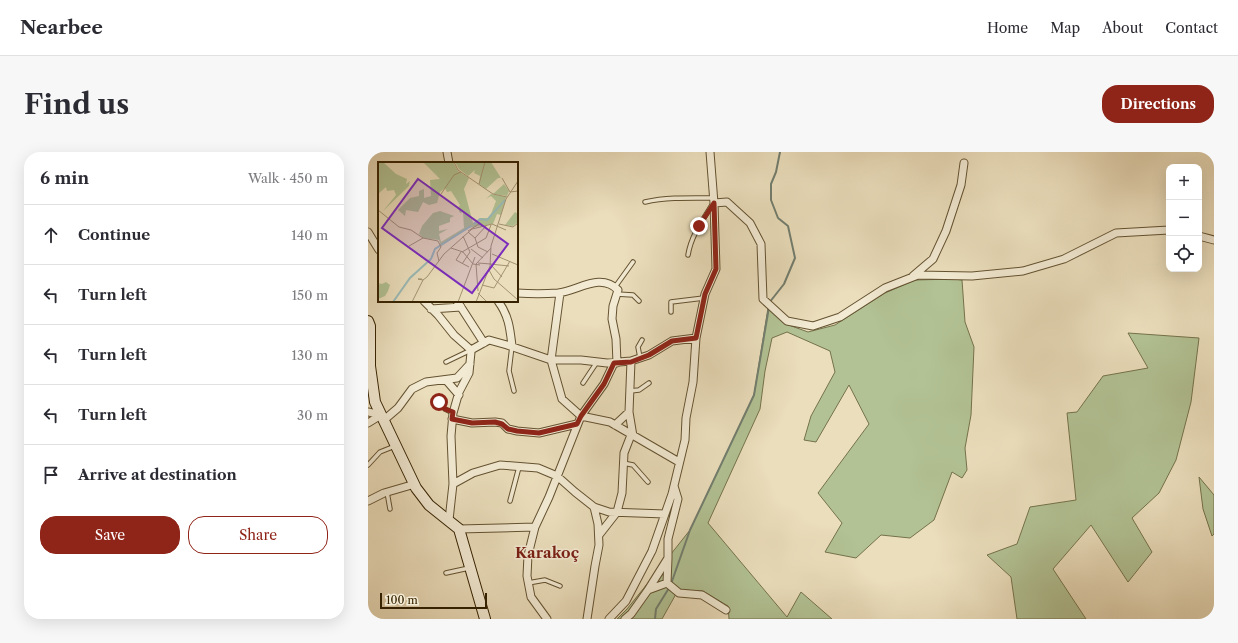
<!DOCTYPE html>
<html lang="en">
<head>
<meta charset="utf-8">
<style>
  body { margin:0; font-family:"Libre Caslon Text",serif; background:#f7f7f7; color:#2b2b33 }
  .controls { position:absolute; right:12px; top:12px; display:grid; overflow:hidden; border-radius:8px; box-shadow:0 4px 16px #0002 }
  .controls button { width:36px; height:36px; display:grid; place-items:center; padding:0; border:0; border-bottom:1px solid #e1e1e2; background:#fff; color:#2b2b33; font:20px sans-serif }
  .scale { position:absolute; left:12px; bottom:10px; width:107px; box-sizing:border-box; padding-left:4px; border:2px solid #372301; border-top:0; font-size:11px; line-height:14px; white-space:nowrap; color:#372301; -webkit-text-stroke:3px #f2ead3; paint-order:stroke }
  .stop { position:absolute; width:12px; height:12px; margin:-9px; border:3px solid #8f2418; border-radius:50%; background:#fff }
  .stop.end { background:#8f2418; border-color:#fff; box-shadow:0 1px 4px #0008 }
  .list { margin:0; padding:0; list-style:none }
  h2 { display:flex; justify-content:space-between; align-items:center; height:52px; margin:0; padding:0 16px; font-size:17px }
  h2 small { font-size:13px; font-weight:400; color:#7c7c81 }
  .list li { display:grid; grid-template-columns:26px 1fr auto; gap:12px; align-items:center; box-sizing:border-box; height:60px; padding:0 16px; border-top:1px solid #e1e1e2 }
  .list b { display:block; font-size:15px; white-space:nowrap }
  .list em { font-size:13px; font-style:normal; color:#7c7c81 }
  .actions { display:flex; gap:8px; padding:12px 16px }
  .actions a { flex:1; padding:9px 0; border:1px solid #8f2418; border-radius:16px; text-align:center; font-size:14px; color:#8f2418 }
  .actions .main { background:#8f2418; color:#fff }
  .icon { flex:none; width:22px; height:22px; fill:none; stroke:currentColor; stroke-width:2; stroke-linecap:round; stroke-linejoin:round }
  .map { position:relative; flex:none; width:846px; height:467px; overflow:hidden; border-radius:16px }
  header { display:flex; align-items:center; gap:24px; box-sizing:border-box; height:56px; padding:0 20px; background:#fff; border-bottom:1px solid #e1e1e2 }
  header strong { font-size:19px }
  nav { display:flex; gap:22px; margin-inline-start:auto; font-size:14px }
  .intro { display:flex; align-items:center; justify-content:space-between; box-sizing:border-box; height:96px; padding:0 24px }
  h1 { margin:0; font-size:28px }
  .button { padding:10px 18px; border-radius:16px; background:#8f2418; color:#fff; font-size:14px; font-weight:700 }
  main { display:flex; gap:24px; padding:0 24px }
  aside { flex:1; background:#fff; border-radius:16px; box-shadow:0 4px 16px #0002 }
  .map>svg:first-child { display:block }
  .green { fill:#b2c294; stroke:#74724a }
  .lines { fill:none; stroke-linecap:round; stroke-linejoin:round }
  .stream { stroke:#727e6f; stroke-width:2 }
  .lane-casing { stroke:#645230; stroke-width:5.5 }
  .street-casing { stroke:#645230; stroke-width:9 }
  .secondary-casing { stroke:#372301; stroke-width:12 }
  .lane { stroke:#f2ead3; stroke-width:3.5 }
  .street { stroke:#f2ead3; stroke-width:7 }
  .secondary { stroke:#f2ead3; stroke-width:10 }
  .route { stroke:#8f2418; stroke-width:5 }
  .labels { text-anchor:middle; stroke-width:3; stroke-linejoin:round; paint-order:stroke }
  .quarter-label { font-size:15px; font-weight:bold; fill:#7a1f14; stroke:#f2ead3 }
  .inset-river { fill:none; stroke:#9abbb8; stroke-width:2 }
  .inset-road { fill:none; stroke:#a39371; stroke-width:1 }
  .view { fill:#7b2cbf; fill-opacity:0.15; stroke:#7b2cbf; stroke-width:2 }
  .inset-edge { fill:none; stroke:#372301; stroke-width:2 }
</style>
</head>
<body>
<header>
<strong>Nearbee</strong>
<nav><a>Home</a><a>Map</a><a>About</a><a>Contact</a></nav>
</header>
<div class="intro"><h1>Find us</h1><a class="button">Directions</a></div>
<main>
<aside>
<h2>6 min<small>Walk · 450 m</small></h2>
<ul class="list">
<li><svg class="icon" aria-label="ahead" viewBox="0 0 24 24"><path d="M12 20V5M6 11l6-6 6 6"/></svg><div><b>Continue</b></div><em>140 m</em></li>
<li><svg class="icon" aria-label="left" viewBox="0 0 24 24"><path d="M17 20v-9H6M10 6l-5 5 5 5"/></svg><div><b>Turn left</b></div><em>150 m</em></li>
<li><svg class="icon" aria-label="left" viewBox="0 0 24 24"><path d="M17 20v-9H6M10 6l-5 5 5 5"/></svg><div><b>Turn left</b></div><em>130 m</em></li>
<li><svg class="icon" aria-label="left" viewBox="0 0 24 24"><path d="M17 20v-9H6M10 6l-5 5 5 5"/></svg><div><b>Turn left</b></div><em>30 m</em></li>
<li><svg class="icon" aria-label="arrive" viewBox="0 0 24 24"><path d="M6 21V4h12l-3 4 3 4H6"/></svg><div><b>Arrive at destination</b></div></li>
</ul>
<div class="actions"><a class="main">Save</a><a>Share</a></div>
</aside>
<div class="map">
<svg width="846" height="467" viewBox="0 0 846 467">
  <rect width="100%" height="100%" fill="#ebdebc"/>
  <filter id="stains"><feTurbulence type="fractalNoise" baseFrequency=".005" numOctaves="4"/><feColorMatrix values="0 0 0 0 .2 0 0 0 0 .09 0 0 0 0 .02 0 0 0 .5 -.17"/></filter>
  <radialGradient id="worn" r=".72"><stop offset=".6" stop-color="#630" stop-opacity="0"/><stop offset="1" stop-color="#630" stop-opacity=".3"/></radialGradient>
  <path class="green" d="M586,127L594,128L597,170L606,195L603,263L597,296L599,318L594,326L584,320L566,368L542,386L513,383L488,406L457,400L474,371L450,341L501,272L481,233L448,290L436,288L443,264L467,220L462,199L419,180L404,186L397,219L392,257L340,371L419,465L433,440L464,467H361L360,454L335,439L312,438L302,429L303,402L322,378L386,243L400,156L418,172L440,180L467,173L517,141L547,128Z
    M760,181L831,186L823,250L808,308L791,341L764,366L784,400L760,430L723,373L685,417L718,467H649L643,425L619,403L649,392L662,355L708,348L699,261L709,260L735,224L780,216Z
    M831,325L846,343V382L844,384L835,357Z
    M300,406L299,431L308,442L294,467H249L259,457Z"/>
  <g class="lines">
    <path class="stream" d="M401,151L416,132L427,106L420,74L410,66L403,48V32L408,20L412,0
      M303,432L322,378L386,243L401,155
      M287,467L288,457L301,436"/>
    <defs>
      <path id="lane" d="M277,50C300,45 322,46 346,46
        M320,103C323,84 334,69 344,53
        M247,135L265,110
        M248,142L265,143L271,149
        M303,160V150L336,146
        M144,194L141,219L146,239
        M272,206L270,195L274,188
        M78,210L103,198
        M215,231L229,210
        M262,239L271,238L281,231
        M71,250L77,257L85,261
        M255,311L265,313L280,330
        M0,313L12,300L27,294
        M19,340L22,357
        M142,349L151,315
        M78,421L101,416
        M160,431L177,428L192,434"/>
      <path id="street" d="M79,0L81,11
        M346,51L359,50L382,71L393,92L395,147L419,169L445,174L472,165L517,136L550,123L604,124L655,119L696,107L748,81L801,78
        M0,80L11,98
        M831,84L846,88
        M545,124L565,107L578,79L593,33L596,11
        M149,141C163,142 177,142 190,141C210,139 232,120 250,138L245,154L244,167L248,187L249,211
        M192,141L183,208L194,247L213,264L242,270L311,310
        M56,149L70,163L86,183L103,198V200L101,221L91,240L85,261L83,284L85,332L81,368
        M89,149L116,191
        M130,149C141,164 142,177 144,194
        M63,157L93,155
        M103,198L121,188L139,193L183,208H213L239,211L263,209L281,203L304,189L328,186
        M78,228L91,243
        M0,260L13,263
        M261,260L263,209
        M84,267L104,271L127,270L134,271L140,277L149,279L171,281L209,272
        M16,268L30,256L44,237L58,230L89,226L102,212
        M0,271L13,263
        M247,273L261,260L265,284
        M85,332L105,321L132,313L170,316L189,324L207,340L226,355L241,360L297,362
        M0,349L16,341L47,332
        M91,377L167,375
        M231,383L249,360L254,341L256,301L263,283
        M300,406L299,431L311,441L334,443L358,458
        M280,438L299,431
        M179,467L163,445L159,424L160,403L167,375L181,345L213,264L236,232L246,211
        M219,467L227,414L231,393L230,372L226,355
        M241,467L258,449L284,399L304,342L317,288L318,266L325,230L328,186L337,142L348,117L346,51L342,0
        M257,467L263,462L280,438L300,406V387L310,347L306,334"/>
      <path id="secondary" d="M0,169L2,174V214L7,250L48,336L61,353L91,377L117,467"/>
    </defs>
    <use href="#lane" class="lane-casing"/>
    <use href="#street" class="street-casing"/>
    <use href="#secondary" class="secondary-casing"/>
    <use href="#lane" class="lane"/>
    <use href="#street" class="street"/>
    <use href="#secondary" class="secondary"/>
  </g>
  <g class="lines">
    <path class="route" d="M71,250L77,257L85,260L84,267L104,271L127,270L134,272L140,277L149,279L171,281L209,272L213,264L236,232L246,211L263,210L281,203L304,189L328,186L337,142L348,117L346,51L331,74"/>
  </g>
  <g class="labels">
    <g class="quarter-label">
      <text x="179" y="406">Karakoç</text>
    </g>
  </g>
  <g transform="translate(10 10)">
    <rect width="140" height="140" fill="#ebdebc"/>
    <path d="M0,0H5L18,12L29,17L28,22L32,19L31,24L5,49L18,33L16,28L9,29L8,25L0,32ZM45,0H75L80,9L91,16L86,27L95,61L103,56H110L113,52L118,39L113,34L108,37L113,32L128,35L123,53L119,52L115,62L89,66L63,84L61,78L45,76L41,72L44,64L55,51L62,49L76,54L72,56V60L61,64V69L70,67L61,72L63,80L86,66L85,50L82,51L80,46L82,43L73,29L69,30L67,26L62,30L59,41L51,43L45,40L40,50L28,48L27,54L20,48L32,36L41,34V29L46,27V36L53,34L52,18L62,17ZM77,0H107L101,21L102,14L96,11L97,8L90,14L81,7ZM107,0H113L123,16H120L108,27L101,22ZM126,22L131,29L129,34L115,32ZM137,50L140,52V60L135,64L127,63ZM8,120L12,123L10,129L7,134L0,137V121L4,122Z" fill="#b2c294"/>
    <path class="inset-river" d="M96,62L102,57L109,58L127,38M15,140L32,116L53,97L57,87L93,64"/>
    <path class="inset-road" d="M76,0L80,8L109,28L115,32L129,35M124,16L132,30L140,29M101,22L107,0M63,32L76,13L83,10M0,48L21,65L33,68L45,76L60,79L63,85L59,91L61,99M121,62L135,65L140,61M90,69L101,62M90,70L97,76L100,85L110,90M97,76L109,63M31,84L45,76M73,86L85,90L95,102L102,103M93,87L105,96M83,90L78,98L91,105M84,90L108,76L113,63M114,92L140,103M100,101L113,102M84,102L92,90L85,74M112,102L131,104M113,103L124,115M111,108L116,117L140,138M44,117H40L45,118L49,115L66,92L94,67L114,62L128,68M104,123L116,126L132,99M100,129L98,102L113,86M100,131L109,140M34,140L45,118M80,140L97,95M98,140L112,104L113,84L128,37L140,19"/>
    <path class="view" d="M40,17L130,82L94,131L4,66Z"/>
    <rect width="140" height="140" class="inset-edge"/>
  </g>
  <rect width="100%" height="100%" filter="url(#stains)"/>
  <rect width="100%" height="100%" fill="url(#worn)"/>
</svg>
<div class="controls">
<button>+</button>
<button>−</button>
<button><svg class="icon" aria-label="locate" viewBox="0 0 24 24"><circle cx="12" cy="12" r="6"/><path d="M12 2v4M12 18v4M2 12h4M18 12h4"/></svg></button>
</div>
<div class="scale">100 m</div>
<div class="stop" style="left:71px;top:250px"></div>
<div class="stop end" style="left:331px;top:74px"></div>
</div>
</main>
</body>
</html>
